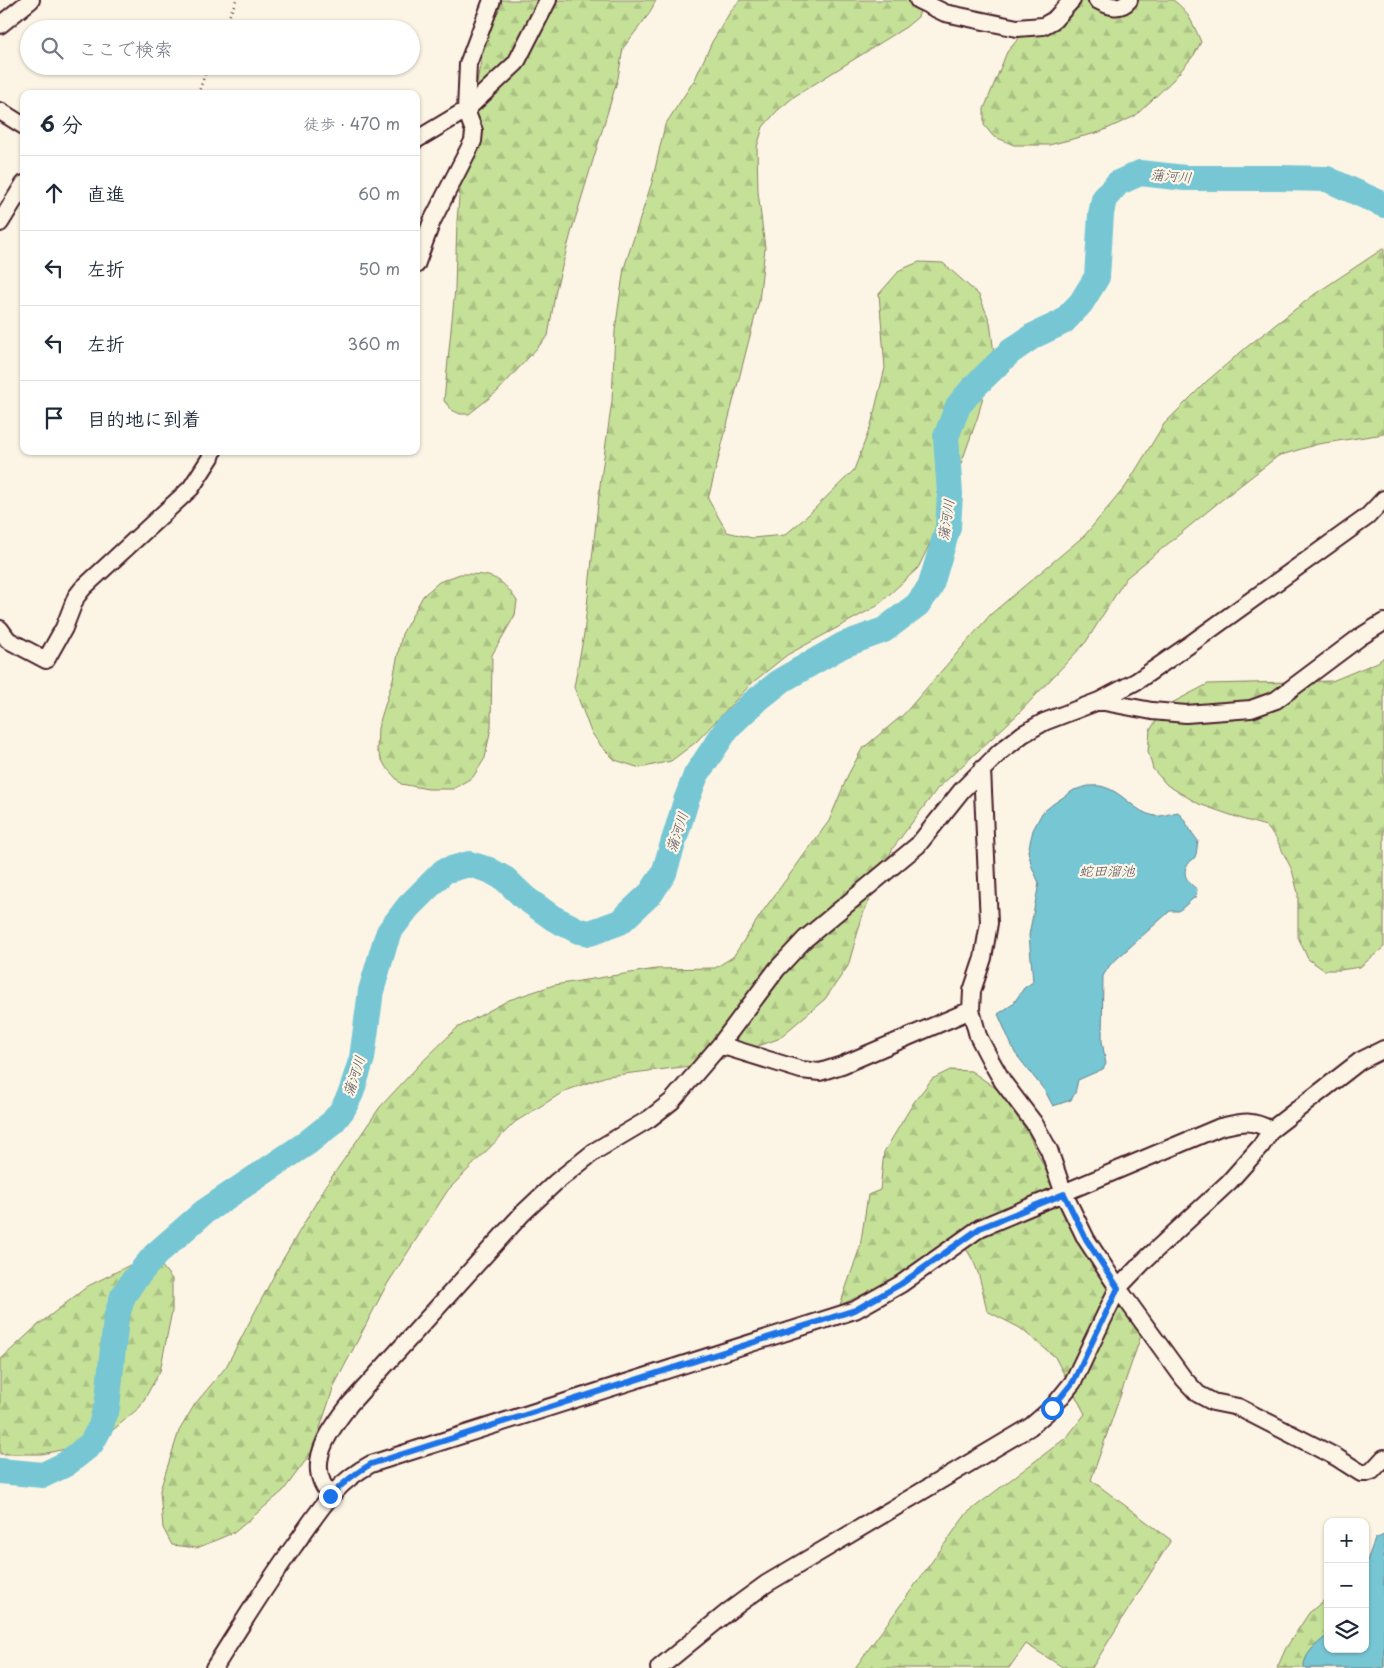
<!DOCTYPE html>
<html lang="ja">
<head>
<meta charset="utf-8">
<style>
  body { margin:0; font-family:"Playpen Sans","Klee One",sans-serif; background:#f6f6f7; color:#1f2937 }
  .controls { position:absolute; right:15px; bottom:15px; display:grid; overflow:hidden; border-radius:10px; box-shadow:0 1px 4px #0004 }
  .controls button { width:45px; height:45px; display:grid; place-items:center; padding:0; border:0; border-bottom:1px solid #e0e1e3; background:#fff; color:#1f2937; font:25px sans-serif }
  .stop { position:absolute; width:15px; height:15px; margin:-11px; border:4px solid #1a73e8; border-radius:50%; background:#fff }
  .stop.end { background:#1a73e8; border-color:#fff; box-shadow:0 1px 5px #0008 }
  .list { margin:0; padding:0; list-style:none }
  h2 { display:flex; justify-content:space-between; align-items:center; height:65px; margin:0; padding:0 20px; font-size:21px }
  h2 small { font-size:16px; font-weight:400; color:#747a83 }
  .list li { display:grid; grid-template-columns:32px 1fr auto; gap:15px; align-items:center; box-sizing:border-box; height:75px; padding:0 20px; border-top:1px solid #e0e1e3 }
  .list b { display:block; font-size:19px; white-space:nowrap }
  .list em { font-size:16px; font-style:normal; color:#747a83 }
  .icon { flex:none; width:28px; height:28px; fill:none; stroke:currentColor; stroke-width:2; stroke-linecap:round; stroke-linejoin:round }
  .map { position:relative; flex:none; width:1384px; height:1668px; overflow:hidden }
  .search { position:absolute; background:#fff; box-shadow:0 1px 4px #0004; left:20px; top:20px; width:400px; height:55px; display:flex; align-items:center; gap:12px; box-sizing:border-box; padding:0 18px; border-radius:28px; color:#747a83; font-size:19px }
  .panel { position:absolute; background:#fff; box-shadow:0 1px 4px #0004; left:20px; top:90px; width:400px; height:365px; border-radius:10px }
  .map>svg:first-child { display:block }
  .forest { fill:url(#forest-firs); stroke:#888062 }
  .water { fill:#77c6d4; stroke:#658390 }
  .lines { fill:none; stroke-linecap:round; stroke-linejoin:round }
  .river { stroke:#77c6d4; stroke-width:26 }
  .street-casing { stroke:#4a1f2b; stroke-width:20 }
  .path { stroke:#4a1f2b; stroke-width:2.5; stroke-dasharray:1 4; stroke-linecap:butt }
  .street { stroke:#fcf5e5; stroke-width:16 }
  .route { stroke:#1a73e8; stroke-width:6 }
  .labels { text-anchor:middle; stroke-width:4.5; stroke-linejoin:round; paint-order:stroke }
  .water-label { font-size:14px; font-style:italic; fill:#58515e; stroke:#fcf5e5 }
</style>
</head>
<body>
<div class="map">
<svg width="1384" height="1668" viewBox="0 0 1384 1668">
  <defs>
    <pattern id="forest-firs" width="22" height="20" patternUnits="userSpaceOnUse" patternTransform="scale(1.25)"><rect width="22" height="20" fill="#c5e198"/><path d="M5 1l3.5 6h-7zM16 11l3.5 6h-7z" fill="#abc183"/></pattern>
  </defs>
  <rect width="100%" height="100%" fill="#fcf5e5"/>
  <filter id="ink" filterUnits="userSpaceOnUse"><feTurbulence type="fractalNoise" baseFrequency=".02" numOctaves="2"/><feDisplacementMap in="SourceGraphic" scale="10" xChannelSelector="R" yChannelSelector="G"/><feConvolveMatrix kernelMatrix="1 2 1 2 8 2 1 2 1" color-interpolation-filters="sRGB"/></filter>
  <g filter="url(#ink)">
    <path class="forest" d="M498,0H656L649,14L623,48L618,78L573,226L556,289L548,336L498,391L469,414H460L452,410L444,401L455,289L457,221L463,152L484,46L492,23Z
      M740,0H917L921,7L918,17L906,27L795,96L777,111L763,127L757,147L758,192L765,248L759,301L708,499L727,532L752,538L785,535L805,518L854,470L871,425L885,368L879,294L900,270L919,262L943,263L979,295L990,322L994,353L978,416L940,523L918,568L877,606L787,655L752,683L696,742L671,761L640,768L615,760L601,746L591,732L574,687L584,634L600,485L612,401L615,331L624,268L652,182L665,125L695,79L712,42L732,9Z
      M1071,0H1173C1188,10 1194,26 1201,42L1194,55L1173,80L1135,116L1100,132L1049,145H1014L993,136L984,125V109L1007,52L1030,25L1060,3Z
      M1384,248V434L1318,444L1278,456L1219,502L1126,578L1086,642L1018,714L937,789L893,848L863,914L848,966L825,999L778,1039L708,1064L607,1076L565,1091L515,1122L448,1190L386,1286L334,1386L312,1452L283,1491L235,1532L197,1548L172,1545L163,1528L160,1490L179,1431L195,1404L226,1367L279,1266L327,1184L380,1107L420,1064L457,1028L509,1000L554,985L656,969L715,968L733,957L763,911L829,821L848,775L862,749L904,714L991,614L1085,535L1126,486L1164,424L1207,381L1248,346L1315,294Z
      M460,574C490,574 500,575 517,601L515,615L492,655L491,727L485,758L473,777L453,789H428L401,784L385,766L377,750L378,728L393,679L402,634L423,596L439,582Z
      M1384,657V947L1360,967L1340,970H1324L1308,959L1298,937V893L1292,870L1276,838L1266,826L1245,820L1199,804L1167,785L1153,769L1148,751L1150,730L1166,706L1208,684L1332,681L1378,662Z
      M950,1070L971,1071L997,1089L1027,1131L1090,1261L1143,1330L1091,1480L1171,1540L1092,1668H1064L1026,1644L1009,1668H855L967,1513L1067,1437L1085,1414L1055,1357L1020,1328L987,1311C980,1280 979,1262 957,1238L892,1281L840,1305L860,1247L868,1195L880,1190L884,1152L914,1102L932,1079Z
      M132,1264H154L161,1265L172,1279V1311L160,1371L140,1407L113,1430L89,1444L42,1454H0V1360L38,1325L88,1286Z
      M1384,1581V1668H1277L1286,1648L1309,1613L1328,1597V1649H1365Z"/>
    <path class="water" d="M1088,786C1093,786 1099,785 1104,787C1123,792 1135,813 1155,816C1162,817 1171,813 1178,812C1186,821 1190,831 1198,841C1197,846 1197,853 1195,857C1194,859 1190,861 1189,863C1180,873 1188,883 1197,889L1196,896L1179,911H1170L1110,965L1103,976L1102,1041L1106,1064L1103,1069L1078,1080L1075,1093L1071,1100L1053,1106L1045,1091L1015,1053L998,1014L1013,1004L1024,988L1033,982L1029,935L1039,883L1032,867L1028,851L1033,830L1042,813L1053,804L1074,790Z
      M1384,1535V1668H1304C1303,1654 1318,1643 1328,1635V1649H1365V1566L1375,1539Z"/>
    <g class="lines">
      <path class="river" d="M0,1471L43,1475L66,1464L91,1444L101,1426L105,1410L107,1408L116,1318L123,1296L133,1281L156,1254L204,1212L307,1143L332,1123L343,1109L351,1093L362,1058L371,991L385,943L389,932L408,907L444,871L469,864L489,870L505,879L525,898L553,918L579,931L590,933L620,922L651,893L664,873L686,801L696,775L728,727L753,703L782,680L843,645L884,630L917,605L930,588L948,527L950,494L946,437L958,406L973,388L1010,352L1033,336L1063,322L1081,303L1097,277L1101,214L1104,199L1118,183L1140,173L1185,178H1279L1327,179L1384,205"/>
      <defs>
        <path id="street" d="M918,0L945,13L1017,28L1043,26L1054,20L1072,0
          M1097,0C1108,6 1120,11 1129,0
          M0,25L31,0
          M0,111L24,126
          M416,140L466,110L516,63L548,0
          M0,223L24,184
          M416,265L432,221L473,141L474,131L466,110L468,64L492,0
          M0,629L8,640L46,660L64,628L76,597L83,588L191,488L211,457L213,451
          M1099,701L1152,711L1186,714L1251,709L1276,700L1360,637L1384,622
          M982,769L989,923L983,958L972,991L971,1010L978,1036L991,1061L1003,1082L1034,1123L1049,1150L1064,1194L1086,1239L1118,1288L1184,1379L1198,1394L1213,1402L1238,1407L1336,1457L1361,1473H1366L1372,1471L1384,1458
          M720,1045L801,1070L820,1072L842,1065L971,1010
          M330,1496C327,1491 324,1487 322,1482C310,1455 334,1425 350,1404L522,1214L556,1182L595,1151L649,1119L672,1101L720,1045L777,969L805,939L918,845L962,790L1000,752L1023,734L1044,722L1099,701L1137,681L1189,645L1367,517L1384,499
          M214,1668C240,1627 265,1586 294,1546C318,1513 333,1484 371,1464L855,1310L901,1284L980,1228L1220,1127C1242,1122 1251,1119 1271,1130
          M659,1668L729,1611L766,1584L1030,1427L1052,1408L1073,1382L1118,1288L1145,1260L1229,1182L1261,1146L1271,1130L1360,1061L1384,1049"/>
      </defs>
      <use href="#street" class="street-casing"/>
      <path class="path" d="M224,29L236,0
        M198,94L208,66"/>
      <use href="#street" class="street"/>
    </g>
  </g>
  <g class="lines" filter="url(#ink)">
    <path class="route" d="M330,1496C343,1483 355,1473 371,1464L855,1310L901,1284L980,1228L1064,1194L1086,1239L1118,1288L1073,1382L1052,1408"/>
  </g>
  <g class="labels">
    <g class="water-label">
      <text transform="translate(1171 176) rotate(5)" y="5">蒲河川</text>
      <text transform="translate(946 520) rotate(-81)" y="5">蒲河川</text>
      <text transform="translate(677 832) rotate(-72)" y="5">蒲河川</text>
      <text x="1107" y="876">蛇田溜池</text>
      <text transform="translate(354 1076) rotate(-72)" y="5">蒲河川</text>
    </g>
  </g>
</svg>
<div class="controls">
<button>+</button>
<button>−</button>
<button><svg class="icon" aria-label="layers" viewBox="0 0 24 24"><path d="M12 4l9 5-9 5-9-5zM3 14l9 5 9-5"/></svg></button>
</div>
<div class="stop" style="left:1052px;top:1408px"></div>
<div class="stop end" style="left:330px;top:1496px"></div>
<div class="search"><svg class="icon" aria-label="search" viewBox="0 0 24 24"><circle cx="10" cy="10" r="6"/><path d="M15 15l6 6"/></svg>ここで検索</div>
<section class="panel">
<h2>6 分<small>徒歩 · 470 m</small></h2>
<ul class="list">
<li><svg class="icon" aria-label="ahead" viewBox="0 0 24 24"><path d="M12 20V5M6 11l6-6 6 6"/></svg><div><b>直進</b></div><em>60 m</em></li>
<li><svg class="icon" aria-label="left" viewBox="0 0 24 24"><path d="M17 20v-9H6M10 6l-5 5 5 5"/></svg><div><b>左折</b></div><em>50 m</em></li>
<li><svg class="icon" aria-label="left" viewBox="0 0 24 24"><path d="M17 20v-9H6M10 6l-5 5 5 5"/></svg><div><b>左折</b></div><em>360 m</em></li>
<li><svg class="icon" aria-label="arrive" viewBox="0 0 24 24"><path d="M6 21V4h12l-3 4 3 4H6"/></svg><div><b>目的地に到着</b></div></li>
</ul>
</section>
</div>
</body>
</html>
